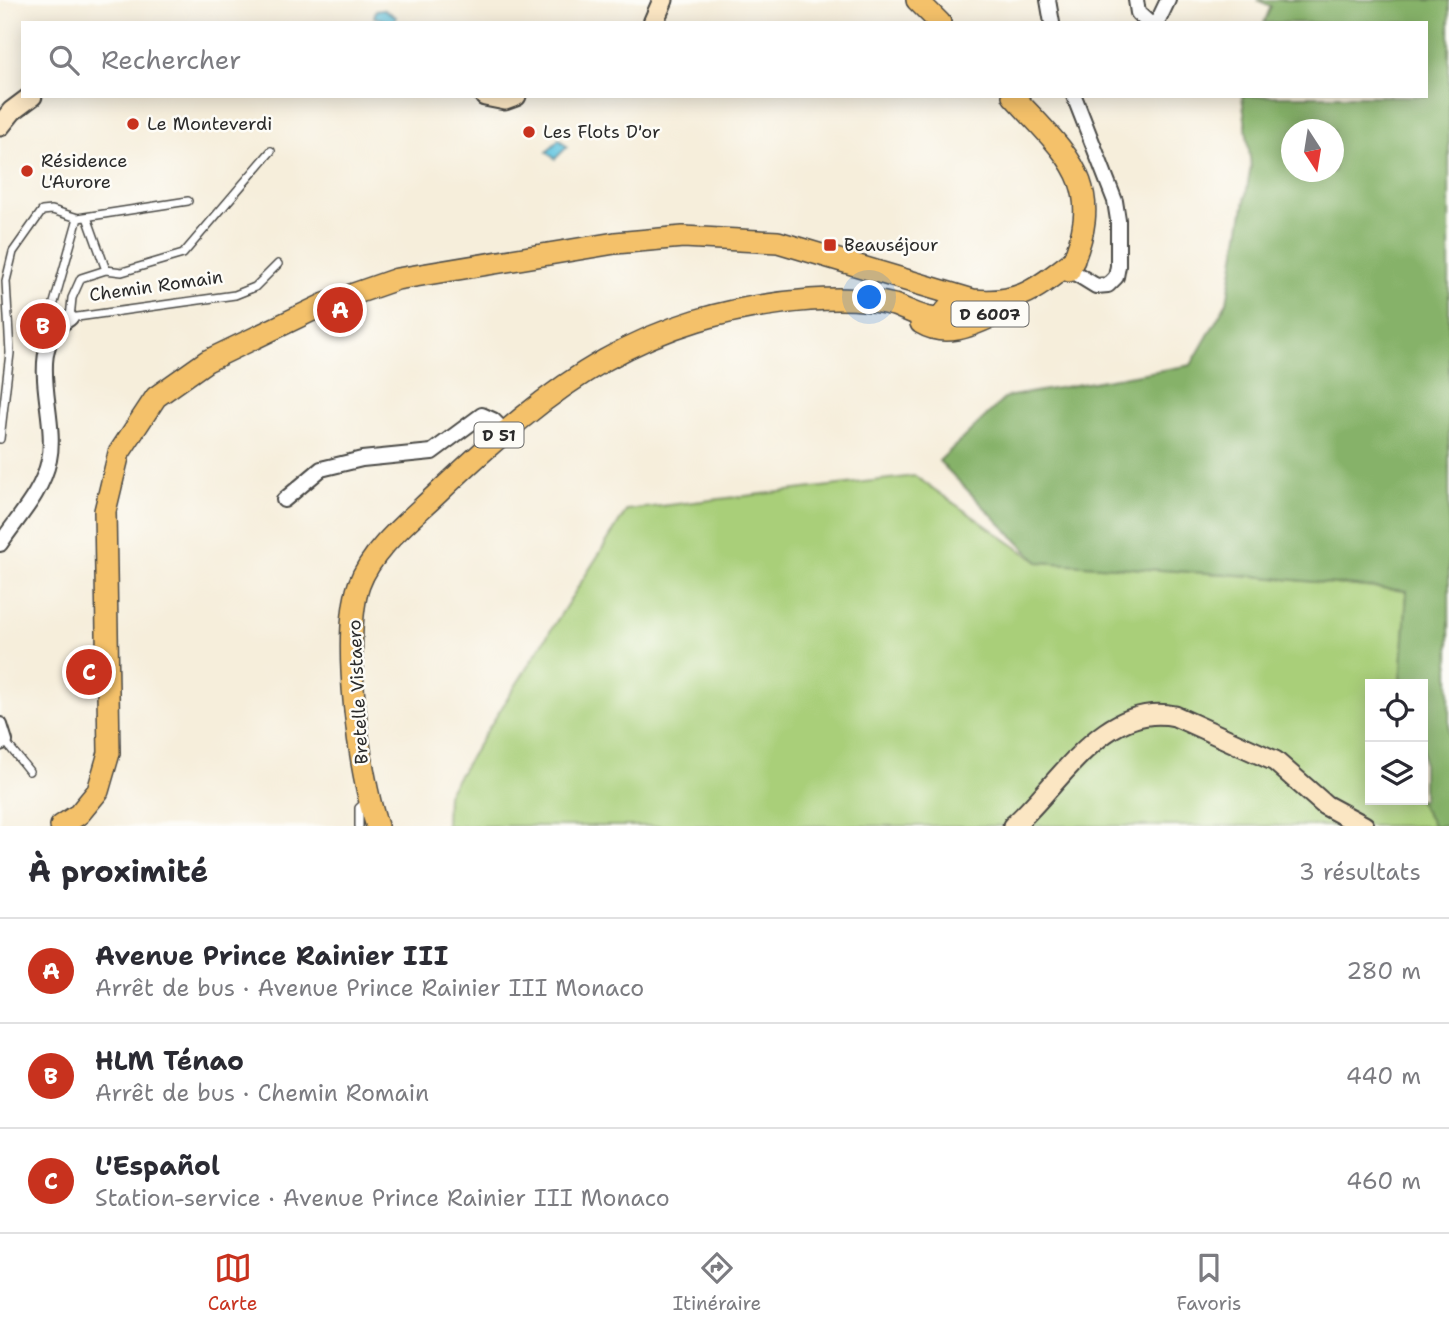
<!DOCTYPE html>
<html lang="fr">
<head>
<meta charset="utf-8">
<style>
  body { margin:0; font-family:"Shantell Sans",sans-serif; background:#f7f7f7; color:#2b2b33 }
  .controls { position:absolute; right:21px; bottom:21px; display:grid; overflow:hidden; border-radius:0px; box-shadow:0 4px 18px #0003 }
  .controls button { width:63px; height:63px; display:grid; place-items:center; padding:0; border:0; border-bottom:2px solid #e1e1e2; background:#fff; color:#2b2b33; font:35px sans-serif }
  .compass { position:absolute; left:1281px; top:119px; width:63px; height:63px; border-radius:50%; background:#fff; box-shadow:0 4px 18px #0003; rotate:168deg }
  .you { position:absolute; left:870px; top:298px; width:24px; height:24px; margin:-18px; border:5px solid #fff; border-radius:50%; background:#1a73e8; box-shadow:0 0 0 10px #1a73e833 }
  .badge { display:grid; place-items:center; width:46px; height:46px; border-radius:50%; background:#c8321e; color:#fff; font-size:23px; font-weight:700 }
  .pin { position:absolute; translate:-50% -50%; border:4px solid #fff; box-shadow:0 2px 7px #0006 }
  .list { margin:0; padding:0; list-style:none }
  h2 { display:flex; justify-content:space-between; align-items:center; height:91px; margin:0; padding:0 28px; font-size:30px }
  h2 small { font-size:23px; font-weight:400; color:#7c7c81 }
  .list li { display:grid; grid-template-columns:46px 1fr auto; gap:21px; align-items:center; box-sizing:border-box; height:105px; padding:0 28px; border-top:2px solid #e1e1e2 }
  .list b { display:block; font-size:26px; white-space:nowrap }
  .list p { margin:0; font-size:23px; white-space:nowrap; color:#7c7c81 }
  .list em { font-size:23px; font-style:normal; color:#7c7c81 }
  .icon { flex:none; width:38px; height:38px; fill:none; stroke:currentColor; stroke-width:2; stroke-linecap:round; stroke-linejoin:round }
  .map { position:relative; flex:none; width:1449px; height:826px; overflow:hidden }
  .search { position:absolute; background:#fff; box-shadow:0 4px 18px #0003; left:21px; right:21px; top:21px; height:77px; display:flex; align-items:center; gap:18px; box-sizing:border-box; padding:0 24px; border-radius:0px; color:#7c7c81; font-size:26px }
  .sheet { height:406px; background:#fff }
  nav { display:flex; justify-content:space-around; align-items:center; box-sizing:border-box; height:98px; border-top:2px solid #e1e1e2; background:#fff; font-size:19px; color:#7c7c81 }
  nav a { display:grid; justify-items:center; gap:4px }
  nav .on { color:#c8321e }
  .map>svg:first-child { display:block }
  .green { fill:#a9cf79; stroke:#6a7d52; stroke-width:2 }
  .forest { fill:#86b269; stroke:#586e4a; stroke-width:2; fill-rule:evenodd }
  .water { fill:#62c5e0; stroke:#467886; stroke-width:2 }
  .lines { fill:none; stroke-linecap:round; stroke-linejoin:round }
  .service-casing { stroke:#494845; stroke-width:10 }
  .minor-casing { stroke:#494845; stroke-width:18 }
  .secondary-casing { stroke:#494845; stroke-width:23 }
  .primary-casing { stroke:#494845; stroke-width:24 }
  .service { stroke:#fff; stroke-width:7 }
  .minor { stroke:#fff; stroke-width:14 }
  .secondary { stroke:#fbe6c3; stroke-width:19 }
  .primary { stroke:#f4c16a; stroke-width:21 }
  .poi-dot { fill:#c8321e; stroke:#fdfcf7; stroke-width:2.5 }
  .labels { text-anchor:middle; stroke-width:5; stroke-linejoin:round; paint-order:stroke }
  .shield { fill:#fdfcf7; stroke:#6a6a68; stroke-width:2 }
  .shield-label { font-size:16px; font-weight:bold; fill:#2b2b2b }
  .poi-label { font-size:18px; fill:#2b2b2b; stroke:#fdfcf7; text-anchor:start }
  .street-label { font-size:18px; fill:#2b2b2b; stroke:#fdfcf7 }
</style>
</head>
<body>
<div class="map">
<svg width="1449" height="826" viewBox="0 0 1449 826">
  <rect width="100%" height="100%" fill="#fdfcf7"/>
  <filter id="ink" filterUnits="userSpaceOnUse"><feTurbulence type="fractalNoise" baseFrequency=".0143" numOctaves="2"/><feDisplacementMap in="SourceGraphic" scale="14" xChannelSelector="R" yChannelSelector="G"/><feConvolveMatrix kernelMatrix="1 2 1 2 8 2 1 2 1" color-interpolation-filters="sRGB"/></filter>
  <filter id="wash" filterUnits="userSpaceOnUse"><feTurbulence type="fractalNoise" baseFrequency=".00686" numOctaves="4" result="noise"/><feDisplacementMap in="SourceGraphic" scale="28" xChannelSelector="R" yChannelSelector="G"/><feGaussianBlur stdDeviation="1.57" result="paint"/><feColorMatrix in="noise" values="0 0 0 0 0 0 0 0 0 0 0 0 0 0 0 0 0 1.4 0 .05"/><feComposite in="paint" operator="in"/></filter>
  <g filter="url(#wash)">
    <rect width="100%" height="100%" fill="#f6eedb"/>
    <path class="green" d="M915,476L1038,562L1253,576L1407,591L1401,684H1370V800H1418L1434,826H446L447,794L627,510Z"/>
    <path class="forest" d="M1257,0H1449V826H1434L1418,800H1423V684H1401L1407,591L1253,576L1038,562L939,461L1006,397L1191,365L1227,302L1251,166L1242,96H1426V23H1264L1271,6ZM1292,130H1334V172H1292Z"/>
    <path class="water" d="M384,9L396,17L393,23L374,17L376,10Z
      M559,139L567,147L555,159L547,152Z"/>
  </g>
  <g filter="url(#ink)">
    <g class="lines">
      <defs>
        <path id="service" d="M87,217L106,270L122,272L183,254L271,151
          M106,270L81,278L72,298L70,318L235,295L255,287L278,264
          M57,326L52,310L78,218L188,201
          M0,439L10,353L6,281L13,252L42,211L52,210L78,218
          M5,741L29,771
          M359,826V808L367,801"/>
        <path id="minor" d="M1048,0L1052,23
          M1136,0L1138,13L1149,23
          M1153,23L1158,21L1168,0
          M1070,270L1096,286L1108,285L1116,277L1118,266V220L1115,201L1074,96
          M284,500L321,469L362,459L432,452L482,415L493,420L504,431
          M0,544C18,517 42,493 49,460C59,415 22,347 70,318
          M0,725L5,741L0,743"/>
        <path id="secondary" d="M653,23L663,0
          M485,96L505,100L516,96
          M0,126L12,111L32,96
          M1013,826C1059,786 1103,701 1175,716L1275,761L1325,805L1364,826"/>
        <path id="primary" d="M917,0L940,23
          M1013,96C1069,157 1108,184 1069,271
          M921,323C946,338 971,326 995,315
          M61,826L79,814L98,791L109,753L105,511L119,453L156,397L207,361L325,304L397,279L615,243L683,237L778,242L973,300C1021,305 1038,287 1074,260
          M377,826C359,775 341,636 359,585C372,549 411,519 438,493C554,383 643,313 810,300C837,298 867,298 894,305C909,310 922,319 939,319L952,304L973,305"/>
      </defs>
      <use href="#service" class="service-casing"/>
      <use href="#minor" class="minor-casing"/>
      <use href="#secondary" class="secondary-casing"/>
      <use href="#primary" class="primary-casing"/>
      <use href="#service" class="service"/>
      <use href="#minor" class="minor"/>
      <use href="#secondary" class="secondary"/>
      <use href="#primary" class="primary"/>
    </g>
  </g>
  <g class="poi-dot">
    <circle cx="133" cy="124" r="7"/>
    <circle cx="529" cy="132" r="7"/>
    <circle cx="27" cy="171" r="7"/>
    <rect x="823" y="238" width="14" height="14" rx="3.5"/>
  </g>
  <g class="labels">
    <g class="shield">
      <rect x="951.5" y="301.5" width="77" height="25" rx="5"/>
      <rect x="474.5" y="422.5" width="49" height="25" rx="5"/>
    </g>
    <g class="shield-label">
      <text x="990" y="320">D 6007</text>
      <text x="499" y="441">D 51</text>
    </g>
    <g class="poi-label">
      <text x="147" y="130">Le Monteverdi</text>
      <text x="543" y="138">Les Flots D'or</text>
      <text x="41" y="167">Résidence<tspan x="41" dy="21">L'Aurore</tspan></text>
      <text x="844" y="251">Beauséjour</text>
    </g>
    <g class="street-label">
      <text transform="translate(156 286) rotate(-8)" y="6">Chemin Romain</text>
      <text transform="translate(358 692) rotate(-93)" y="6">Bretelle Vistaero</text>
    </g>
  </g>
</svg>
<div class="controls">
<button><svg class="icon" aria-label="locate" viewBox="0 0 24 24"><circle cx="12" cy="12" r="6"/><path d="M12 2v4M12 18v4M2 12h4M18 12h4"/></svg></button>
<button><svg class="icon" aria-label="layers" viewBox="0 0 24 24"><path d="M12 4l9 5-9 5-9-5zM3 14l9 5 9-5"/></svg></button>
</div>
<svg class="compass" viewBox="-18 -18 36 36"><path d="M0-13l5 13h-10z" fill="#e53935"/><path d="M0 13l5-13h-10z" fill="#7c7c81"/></svg>
<div class="you"></div>
<div class="pin badge" style="left:340px;top:310px">A</div>
<div class="pin badge" style="left:43px;top:326px">B</div>
<div class="pin badge" style="left:89px;top:672px">C</div>
<div class="search"><svg class="icon" aria-label="search" viewBox="0 0 24 24"><circle cx="10" cy="10" r="6"/><path d="M15 15l6 6"/></svg>Rechercher</div>
</div>
<section class="sheet">
<h2>À proximité<small>3 résultats</small></h2>
<ul class="list">
<li><span class="badge">A</span><div><b>Avenue Prince Rainier III</b><p>Arrêt de bus · Avenue Prince Rainier III Monaco</p></div><em>280 m</em></li>
<li><span class="badge">B</span><div><b>HLM Ténao</b><p>Arrêt de bus · Chemin Romain</p></div><em>440 m</em></li>
<li><span class="badge">C</span><div><b>L'Español</b><p>Station-service · Avenue Prince Rainier III Monaco</p></div><em>460 m</em></li>
</ul>
</section>
<nav>
<a class="on"><svg class="icon" aria-label="map" viewBox="0 0 24 24"><path d="M3 6l6-2 6 2 6-2v14l-6 2-6-2-6 2zM9 4v14M15 6v14"/></svg>Carte</a>
<a><svg class="icon" aria-label="directions" viewBox="0 0 24 24"><path d="M12 3l9 9-9 9-9-9zM9 14v-3h6M13 9l2 2-2 2"/></svg>Itinéraire</a>
<a><svg class="icon" aria-label="saved" viewBox="0 0 24 24"><path d="M7 4h10v16l-5-4-5 4z"/></svg>Favoris</a>
</nav>
</body>
</html>
